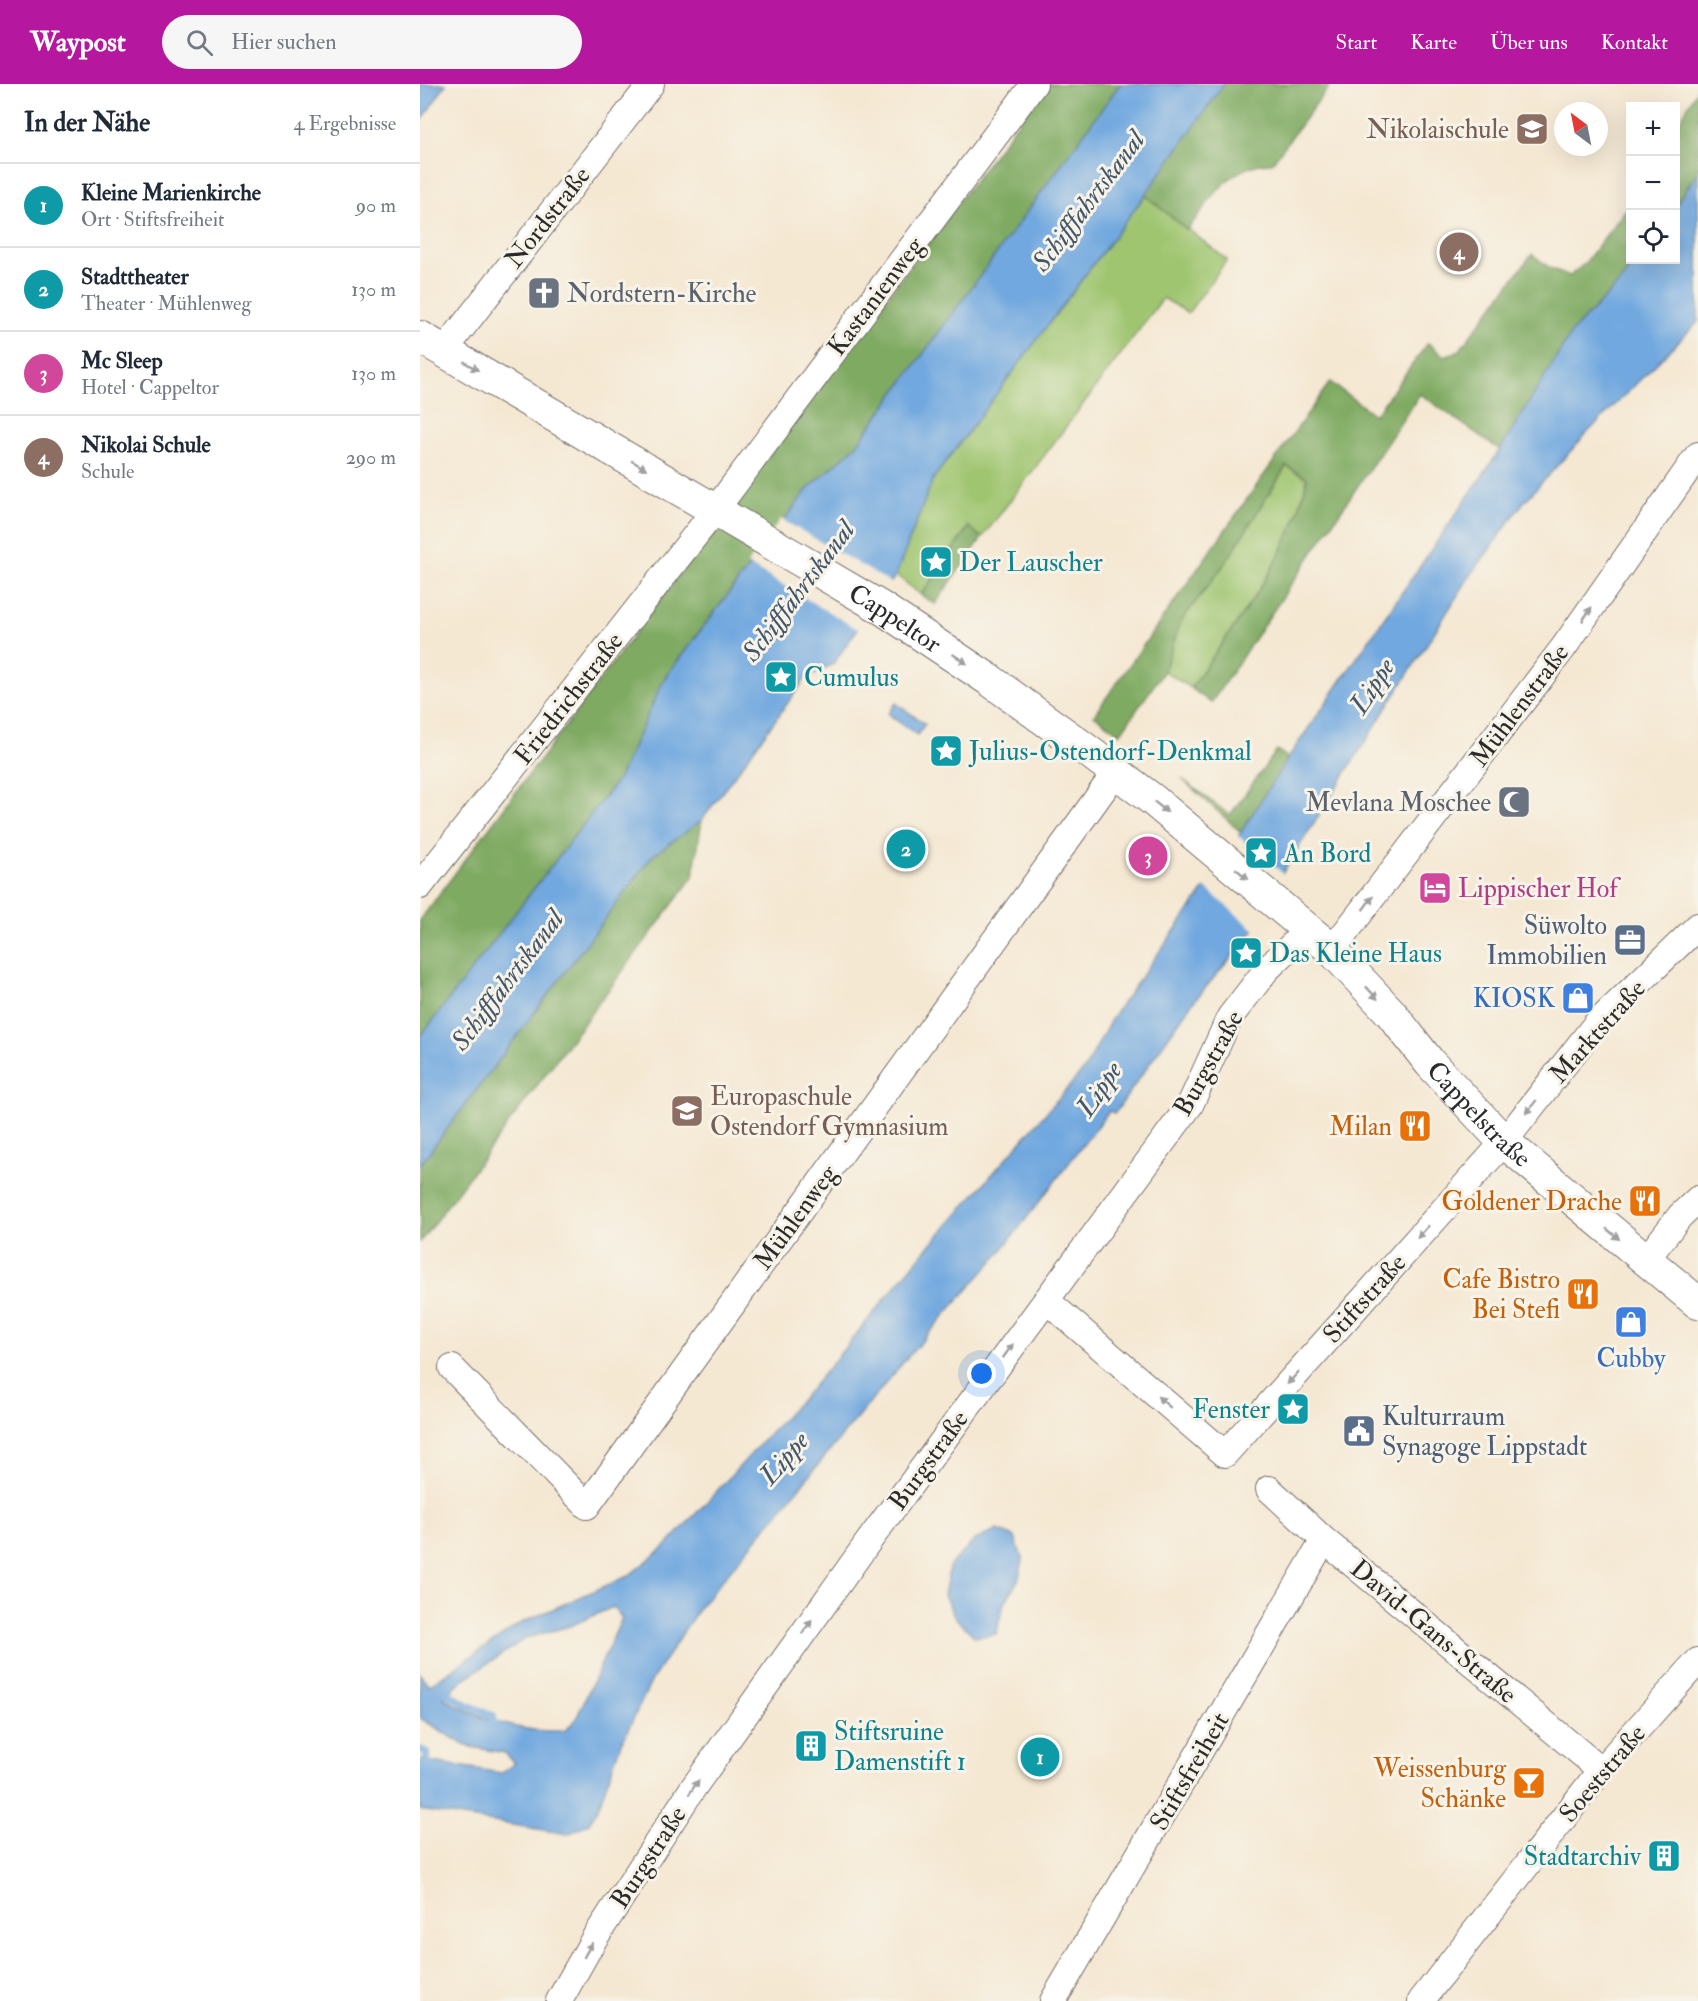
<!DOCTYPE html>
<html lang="de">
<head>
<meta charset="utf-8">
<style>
  body { margin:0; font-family:"IM FELL Double Pica",serif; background:#f6f6f7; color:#1f2937 }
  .controls { position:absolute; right:18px; top:18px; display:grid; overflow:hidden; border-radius:0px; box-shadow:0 6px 24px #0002 }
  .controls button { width:54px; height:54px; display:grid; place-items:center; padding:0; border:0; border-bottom:2px solid #e0e1e3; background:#fff; color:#1f2937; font:30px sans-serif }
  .compass { position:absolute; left:1134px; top:18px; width:54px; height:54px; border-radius:50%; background:#fff; box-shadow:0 6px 24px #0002; rotate:328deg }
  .you { position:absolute; left:562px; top:1290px; width:21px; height:21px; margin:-15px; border:4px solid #fff; border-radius:50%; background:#1a73e8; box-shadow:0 0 0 9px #1a73e833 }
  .badge { display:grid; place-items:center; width:39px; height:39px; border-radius:50%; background:#b5179e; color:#fff; font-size:20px; font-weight:700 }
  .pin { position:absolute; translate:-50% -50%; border:3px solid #fff; box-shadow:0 2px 6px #0006 }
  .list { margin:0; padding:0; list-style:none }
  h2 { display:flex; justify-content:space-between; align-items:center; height:78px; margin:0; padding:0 24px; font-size:26px }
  h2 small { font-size:20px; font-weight:400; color:#747a83 }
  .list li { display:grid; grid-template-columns:39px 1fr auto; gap:18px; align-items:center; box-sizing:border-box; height:84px; padding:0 24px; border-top:2px solid #e0e1e3 }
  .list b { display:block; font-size:22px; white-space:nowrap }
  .list p { margin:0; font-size:20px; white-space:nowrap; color:#747a83 }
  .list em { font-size:20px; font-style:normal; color:#747a83 }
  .icon { flex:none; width:33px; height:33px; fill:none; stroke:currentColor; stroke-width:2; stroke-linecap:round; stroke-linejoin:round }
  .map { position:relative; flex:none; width:1278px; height:1917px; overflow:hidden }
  header { display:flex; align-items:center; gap:36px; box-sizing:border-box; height:84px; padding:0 30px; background:#b5179e; color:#fff }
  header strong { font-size:28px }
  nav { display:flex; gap:33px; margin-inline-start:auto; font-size:21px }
  .search { width:420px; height:54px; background:#f6f6f7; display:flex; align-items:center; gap:15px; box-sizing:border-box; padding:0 21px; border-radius:33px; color:#747a83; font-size:22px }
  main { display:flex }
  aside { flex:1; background:#fff }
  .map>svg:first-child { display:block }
  .green { fill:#9fc570; stroke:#65784e; stroke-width:1.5 }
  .forest { fill:#7faa62; stroke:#556a46; stroke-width:1.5 }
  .water { fill:#71a8df; stroke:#4e6a85; stroke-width:1.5; fill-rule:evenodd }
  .pier { fill:#f5e8d3 }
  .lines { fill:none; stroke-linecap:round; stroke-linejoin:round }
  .stream { stroke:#71a8df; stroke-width:8 }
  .minor-casing { stroke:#726d66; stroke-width:28 }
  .tertiary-casing { stroke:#726d66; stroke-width:34 }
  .minor { stroke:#fff; stroke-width:26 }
  .tertiary { stroke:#fff; stroke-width:32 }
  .oneway { fill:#a0a0a0 }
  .labels { text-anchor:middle; stroke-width:6; stroke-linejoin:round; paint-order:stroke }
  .education-label { font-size:26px; fill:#785e54; stroke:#f7f3e8; text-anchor:end }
  .street-label { font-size:26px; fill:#2b2b2b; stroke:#f7f3e8 }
  .worship-label { font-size:26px; fill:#5b616d; stroke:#f7f3e8; text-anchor:start }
  .culture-label { font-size:26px; fill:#0d838f; stroke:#f7f3e8; text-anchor:start }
  .hotel-label { font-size:26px; fill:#b23c85; stroke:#f7f3e8; text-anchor:start }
  .service-label { font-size:26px; fill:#4e5e75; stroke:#f7f3e8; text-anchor:end }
  .shop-label { font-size:26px; fill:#366cbe; stroke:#f7f3e8; text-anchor:end }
  .food-label { font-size:26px; fill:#c56008; stroke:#f7f3e8; text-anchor:end }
  .water-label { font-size:27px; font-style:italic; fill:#44576a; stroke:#f7f3e8 }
</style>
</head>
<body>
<header>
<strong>Waypost</strong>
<div class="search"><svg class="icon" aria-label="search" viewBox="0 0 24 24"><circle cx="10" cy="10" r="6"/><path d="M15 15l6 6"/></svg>Hier suchen</div>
<nav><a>Start</a><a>Karte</a><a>Über uns</a><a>Kontakt</a></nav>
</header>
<main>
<aside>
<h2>In der Nähe<small>4 Ergebnisse</small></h2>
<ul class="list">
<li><span class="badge" style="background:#0f9aa8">1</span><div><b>Kleine Marienkirche</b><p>Ort · Stiftsfreiheit</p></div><em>90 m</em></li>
<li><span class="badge" style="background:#0f9aa8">2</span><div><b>Stadttheater</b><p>Theater · Mühlenweg</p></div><em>130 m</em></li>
<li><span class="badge" style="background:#d1479c">3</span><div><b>Mc Sleep</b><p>Hotel · Cappeltor</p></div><em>130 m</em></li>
<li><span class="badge" style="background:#8d6e63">4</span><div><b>Nikolai Schule</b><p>Schule</p></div><em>290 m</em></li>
</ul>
</aside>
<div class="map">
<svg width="1278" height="1917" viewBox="0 0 1278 1917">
  <rect width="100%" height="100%" fill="#f7f3e8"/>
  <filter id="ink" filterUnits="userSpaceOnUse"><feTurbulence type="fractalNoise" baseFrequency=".0167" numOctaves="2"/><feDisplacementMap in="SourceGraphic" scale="12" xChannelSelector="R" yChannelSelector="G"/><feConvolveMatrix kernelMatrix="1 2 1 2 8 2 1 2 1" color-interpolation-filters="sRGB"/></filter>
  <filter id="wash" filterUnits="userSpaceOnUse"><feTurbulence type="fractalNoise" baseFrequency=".008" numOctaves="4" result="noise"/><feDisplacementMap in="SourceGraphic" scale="24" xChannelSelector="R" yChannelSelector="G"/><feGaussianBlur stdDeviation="1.35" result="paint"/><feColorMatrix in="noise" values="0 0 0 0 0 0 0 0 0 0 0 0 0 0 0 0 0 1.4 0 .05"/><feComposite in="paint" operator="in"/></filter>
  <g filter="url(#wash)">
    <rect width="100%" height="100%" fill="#f5e8d3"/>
    <path class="green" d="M725,111L807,176L768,229L743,214L562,454L548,443L501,511L476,491L513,395Z
      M866,382L887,394C873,472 814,540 771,604L744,587L761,537L806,478Z"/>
    <path class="forest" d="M627,0H700L436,362L387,406L244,595L199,694L0,953V836Z
      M804,0H911L852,79C810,79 791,116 767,146L725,111Z
      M1278,4V88L1256,120V43Z
      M1210,120V176H1216L1200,198L1152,248L1080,366L1000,310L791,619L771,604C814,540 873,472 887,394L866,382L806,478L761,537L744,587L700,650L674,631L910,298L955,331L1008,259L1024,272L1039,267L1112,170L1130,184L1150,192L1165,179Z
      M549,443L562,454L515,520L501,511Z
      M857,666L868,674L822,749L762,695L810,731Z
      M282,736L273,793L0,1158V1081L232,772Z"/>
    <path class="water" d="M0,0H26L0,39Z
      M700,0H804L725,111L513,395L476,491L413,580L386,594L282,736L232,772L0,1081V953L199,694L244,595L387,406L436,362Z
      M1278,88V238L1168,348L1103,419L1048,495L863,788L836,844L770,922L695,1029L689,1027L579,1170L487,1274L279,1524L233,1594L200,1662L177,1727L168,1740L148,1750L0,1726V1676L82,1689L94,1679L85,1669L46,1662L0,1634V1590L9,1601L101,1539L208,1492L246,1462L391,1305L498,1175L666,983L693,932L786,803L868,674L1080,366L1152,248L1200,198L1216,176H1256V120ZM193,1523L202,1534L156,1635L146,1646C108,1651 56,1635 24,1614L41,1597L106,1554L150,1542Z
      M476,619L505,640L497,651L468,630Z
      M577,1446L595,1453L603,1477L598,1496L583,1522L576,1550L555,1553L535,1533L524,1511L530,1481L555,1456Z"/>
    <path class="pier" d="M361,435L473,500L441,547L327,480Z
      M817,751L865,791L836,847L783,802Z"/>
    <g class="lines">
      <path class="stream" d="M20,1605L47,1621L73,1632L75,1646
        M0,1666L7,1669L0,1697"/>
    </g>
  </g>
  <g filter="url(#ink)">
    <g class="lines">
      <defs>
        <path id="minor" d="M24,267L231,0
          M0,802L296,425L614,0
          M912,866L1144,563L1278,371
          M1225,1177L1260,1132L1278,1115
          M626,1216L805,1370L1084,1058L1176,940L1278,842
          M32,1284L167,1422L696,688
          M849,1405L904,1456L1181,1686
          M139,1917L174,1855L273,1704L446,1461L770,1021L810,933L847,885L889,845
          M633,1917L904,1456
          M1001,1917L1181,1686L1278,1577"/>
        <g id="tertiary">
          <path id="s1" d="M0,253L460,523L571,597L664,664L733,716L912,866L970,928L1010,979L1084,1058L1278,1219"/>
        </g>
      </defs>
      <use href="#minor" class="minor-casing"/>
      <use href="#tertiary" class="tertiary-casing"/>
      <use href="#minor" class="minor"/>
      <use href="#tertiary" class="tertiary"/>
    </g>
    <defs><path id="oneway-solid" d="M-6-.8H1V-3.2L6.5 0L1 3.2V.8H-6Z" transform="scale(1.5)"/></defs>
    <g class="oneway">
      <use href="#oneway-solid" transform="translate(51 282) rotate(31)"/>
      <use href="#oneway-solid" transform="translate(219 381) rotate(29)"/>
      <use href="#oneway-solid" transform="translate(1167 530) rotate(-56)"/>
      <use href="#oneway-solid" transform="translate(540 575) rotate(34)"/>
      <use href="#oneway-solid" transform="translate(741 723) rotate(39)"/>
      <use href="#oneway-solid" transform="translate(822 790) rotate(40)"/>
      <use href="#oneway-solid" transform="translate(948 819) rotate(-53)"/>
      <use href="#oneway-solid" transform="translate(952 909) rotate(47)"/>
      <use href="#oneway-solid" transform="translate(1111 1023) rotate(128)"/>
      <use href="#oneway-solid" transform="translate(1003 1148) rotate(132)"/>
      <use href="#oneway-solid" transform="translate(1193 1150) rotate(40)"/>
      <use href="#oneway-solid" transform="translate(588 1267) rotate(-54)"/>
      <use href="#oneway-solid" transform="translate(873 1294) rotate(132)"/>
      <use href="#oneway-solid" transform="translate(744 1318) rotate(-139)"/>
      <use href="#oneway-solid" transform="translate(387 1543) rotate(-55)"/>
      <use href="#oneway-solid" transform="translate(274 1703) rotate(-55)"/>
      <use href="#oneway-solid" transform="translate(168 1866) rotate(-60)"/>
    </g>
  </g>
  <defs>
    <symbol id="school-square" viewBox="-11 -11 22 22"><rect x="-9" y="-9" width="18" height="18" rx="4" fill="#8d6e63" stroke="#f7f3e8"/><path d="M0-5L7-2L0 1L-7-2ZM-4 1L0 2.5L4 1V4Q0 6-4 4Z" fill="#fff"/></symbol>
    <symbol id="church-square" viewBox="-11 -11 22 22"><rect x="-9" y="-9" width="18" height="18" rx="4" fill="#6b7280" stroke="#f7f3e8"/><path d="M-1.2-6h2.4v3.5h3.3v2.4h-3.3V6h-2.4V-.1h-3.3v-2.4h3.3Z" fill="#fff"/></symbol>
    <symbol id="sight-square" viewBox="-11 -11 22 22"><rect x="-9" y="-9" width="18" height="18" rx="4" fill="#0f9aa8" stroke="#f7f3e8"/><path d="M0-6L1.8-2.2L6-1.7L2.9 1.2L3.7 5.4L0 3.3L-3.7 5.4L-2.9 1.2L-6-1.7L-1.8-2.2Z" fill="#fff"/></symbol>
    <symbol id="mosque-square" viewBox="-11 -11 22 22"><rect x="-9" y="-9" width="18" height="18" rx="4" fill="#6b7280" stroke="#f7f3e8"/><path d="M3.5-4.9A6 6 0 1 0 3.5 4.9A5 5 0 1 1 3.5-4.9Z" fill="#fff"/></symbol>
    <symbol id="hotel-square" viewBox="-11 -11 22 22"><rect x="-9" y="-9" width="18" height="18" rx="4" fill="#d1479c" stroke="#f7f3e8"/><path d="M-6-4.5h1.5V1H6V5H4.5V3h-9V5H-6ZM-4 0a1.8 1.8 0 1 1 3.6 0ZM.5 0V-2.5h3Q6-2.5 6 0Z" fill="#fff"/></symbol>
    <symbol id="office-square" viewBox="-11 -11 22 22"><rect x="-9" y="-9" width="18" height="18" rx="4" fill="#5c6f8a" stroke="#f7f3e8"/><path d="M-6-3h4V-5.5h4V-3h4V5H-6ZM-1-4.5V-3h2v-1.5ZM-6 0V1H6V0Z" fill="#fff"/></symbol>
    <symbol id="shop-square" viewBox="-11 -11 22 22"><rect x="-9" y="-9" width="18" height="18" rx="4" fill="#3f7fe0" stroke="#f7f3e8"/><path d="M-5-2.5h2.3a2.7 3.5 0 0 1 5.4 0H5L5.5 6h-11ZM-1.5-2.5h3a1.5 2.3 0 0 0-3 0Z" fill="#fff"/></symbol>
    <symbol id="restaurant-square" viewBox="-11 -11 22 22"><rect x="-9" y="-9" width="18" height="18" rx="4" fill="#e8710a" stroke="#f7f3e8"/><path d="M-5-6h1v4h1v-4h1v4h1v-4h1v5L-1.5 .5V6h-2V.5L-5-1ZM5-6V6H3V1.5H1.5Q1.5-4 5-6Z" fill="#fff"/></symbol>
    <symbol id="civic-square" viewBox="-11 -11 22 22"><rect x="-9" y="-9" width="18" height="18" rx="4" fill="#5c6f8a" stroke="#f7f3e8"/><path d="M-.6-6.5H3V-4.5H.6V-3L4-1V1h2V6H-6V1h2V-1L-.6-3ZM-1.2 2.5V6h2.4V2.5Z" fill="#fff"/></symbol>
    <symbol id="building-square" viewBox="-11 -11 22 22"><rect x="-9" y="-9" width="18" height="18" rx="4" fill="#0f9aa8" stroke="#f7f3e8"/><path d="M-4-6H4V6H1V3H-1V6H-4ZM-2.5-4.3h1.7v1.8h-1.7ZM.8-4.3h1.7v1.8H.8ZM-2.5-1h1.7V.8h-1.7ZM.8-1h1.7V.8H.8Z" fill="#fff"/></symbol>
    <symbol id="bar-square" viewBox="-11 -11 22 22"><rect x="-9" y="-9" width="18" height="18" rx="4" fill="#e8710a" stroke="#f7f3e8"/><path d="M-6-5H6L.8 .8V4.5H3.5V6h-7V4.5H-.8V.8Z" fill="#fff"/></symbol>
  </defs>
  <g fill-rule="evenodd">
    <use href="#school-square" x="1093" y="26" width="38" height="38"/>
    <use href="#church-square" x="105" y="190" width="38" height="38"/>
    <use href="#sight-square" x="497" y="459" width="38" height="38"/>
    <use href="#sight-square" x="342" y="574" width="38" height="38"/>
    <use href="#sight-square" x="507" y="648" width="38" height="38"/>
    <use href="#mosque-square" x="1075" y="699" width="38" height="38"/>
    <use href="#sight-square" x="822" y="750" width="38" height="38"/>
    <use href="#hotel-square" x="996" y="785" width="38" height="38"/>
    <use href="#office-square" x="1191" y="837" width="38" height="38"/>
    <use href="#sight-square" x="807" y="850" width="38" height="38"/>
    <use href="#shop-square" x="1139" y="895" width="38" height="38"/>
    <use href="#school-square" x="248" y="1008" width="38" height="38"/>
    <use href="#restaurant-square" x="976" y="1023" width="38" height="38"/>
    <use href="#restaurant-square" x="1206" y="1098" width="38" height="38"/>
    <use href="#restaurant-square" x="1144" y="1191" width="38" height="38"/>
    <use href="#shop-square" x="1192" y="1219" width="38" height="38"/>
    <use href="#sight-square" x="854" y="1306" width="38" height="38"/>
    <use href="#civic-square" x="920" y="1328" width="38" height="38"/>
    <use href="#building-square" x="372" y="1643" width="38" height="38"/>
    <use href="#bar-square" x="1090" y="1680" width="38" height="38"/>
    <use href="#building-square" x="1225" y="1753" width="38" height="38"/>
  </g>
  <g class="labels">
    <g class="education-label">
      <text x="1089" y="54">Nikolaischule</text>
      <text x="290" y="1021" text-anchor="start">Europaschule<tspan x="290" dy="30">Ostendorf Gymnasium</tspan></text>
    </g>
    <g class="street-label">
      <text transform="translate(127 133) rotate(-52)" y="9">Nordstraße</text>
      <text transform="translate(455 212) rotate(-53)" y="9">Kastanienweg</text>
      <text dy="9" stroke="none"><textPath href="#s1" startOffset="552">Cappeltor</textPath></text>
      <text transform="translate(148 614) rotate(-52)" y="9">Friedrichstraße</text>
      <text transform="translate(1099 621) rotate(-53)" y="9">Mühlenstraße</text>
      <text transform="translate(1177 947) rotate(-48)" y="9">Marktstraße</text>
      <text transform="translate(788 979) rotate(-61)" y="9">Burgstraße</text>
      <text dy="9" stroke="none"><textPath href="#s1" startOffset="1322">Cappelstraße</textPath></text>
      <text transform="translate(375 1133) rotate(-54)" y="9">Mühlenweg</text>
      <text transform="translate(944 1214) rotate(-48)" y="9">Stiftstraße</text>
      <text transform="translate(508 1376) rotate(-54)" y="9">Burgstraße</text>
      <text transform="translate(1014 1547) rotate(40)" y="9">David-Gans-Straße</text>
      <text transform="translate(769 1687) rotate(-60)" y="9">Stiftsfreiheit</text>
      <text transform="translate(1182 1689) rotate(-50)" y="9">Soeststraße</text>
      <text transform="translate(228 1773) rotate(-57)" y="9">Burgstraße</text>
    </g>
    <g class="worship-label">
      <text x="147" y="218">Nordstern-Kirche</text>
      <text x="1071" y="727" text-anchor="end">Mevlana Moschee</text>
    </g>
    <g class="culture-label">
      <text x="539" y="487">Der Lauscher</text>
      <text x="384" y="602">Cumulus</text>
      <text x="549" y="676">Julius-Ostendorf-Denkmal</text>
      <text x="864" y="778">An Bord</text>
      <text x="849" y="878">Das Kleine Haus</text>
      <text x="850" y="1334" text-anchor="end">Fenster</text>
      <text x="414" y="1656">Stiftsruine<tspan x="414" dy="30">Damenstift 1</tspan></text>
      <text x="1221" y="1781" text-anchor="end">Stadtarchiv</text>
    </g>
    <g class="hotel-label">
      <text x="1038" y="813">Lippischer Hof</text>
    </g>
    <g class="service-label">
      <text x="1187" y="850">Süwolto<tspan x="1187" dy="30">Immobilien</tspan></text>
      <text x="962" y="1341" text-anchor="start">Kulturraum<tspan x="962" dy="30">Synagoge Lippstadt</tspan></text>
    </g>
    <g class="shop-label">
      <text x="1135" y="923">KIOSK</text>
      <text x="1211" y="1283" text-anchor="middle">Cubby</text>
    </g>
    <g class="food-label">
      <text x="972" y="1051">Milan</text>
      <text x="1202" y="1126">Goldener Drache</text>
      <text x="1140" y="1204">Cafe Bistro<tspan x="1140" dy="30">Bei Stefi</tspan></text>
      <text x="1086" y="1693">Weissenburg<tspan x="1086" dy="30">Schänke</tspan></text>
    </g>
    <g class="water-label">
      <text transform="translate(668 117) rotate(-53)" y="9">Schifffahrtskanal</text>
      <text transform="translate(378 507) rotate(-53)" y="9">Schifffahrtskanal</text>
      <text transform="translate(952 602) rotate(-57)" y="9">Lippe</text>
      <text transform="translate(87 896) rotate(-53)" y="9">Schifffahrtskanal</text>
      <text transform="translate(679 1005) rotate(-56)" y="9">Lippe</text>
      <text transform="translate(364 1374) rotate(-49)" y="9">Lippe</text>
    </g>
  </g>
</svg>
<div class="controls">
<button>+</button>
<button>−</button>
<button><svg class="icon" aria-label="locate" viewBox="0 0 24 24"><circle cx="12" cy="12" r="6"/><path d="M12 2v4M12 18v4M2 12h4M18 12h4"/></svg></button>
</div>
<svg class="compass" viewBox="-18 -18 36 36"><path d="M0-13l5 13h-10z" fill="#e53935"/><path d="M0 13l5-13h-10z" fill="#747a83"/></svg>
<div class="you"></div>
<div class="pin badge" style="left:620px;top:1673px;background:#0f9aa8">1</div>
<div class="pin badge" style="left:486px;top:765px;background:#0f9aa8">2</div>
<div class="pin badge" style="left:728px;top:772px;background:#d1479c">3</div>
<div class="pin badge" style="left:1039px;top:168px;background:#8d6e63">4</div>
</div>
</main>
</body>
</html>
